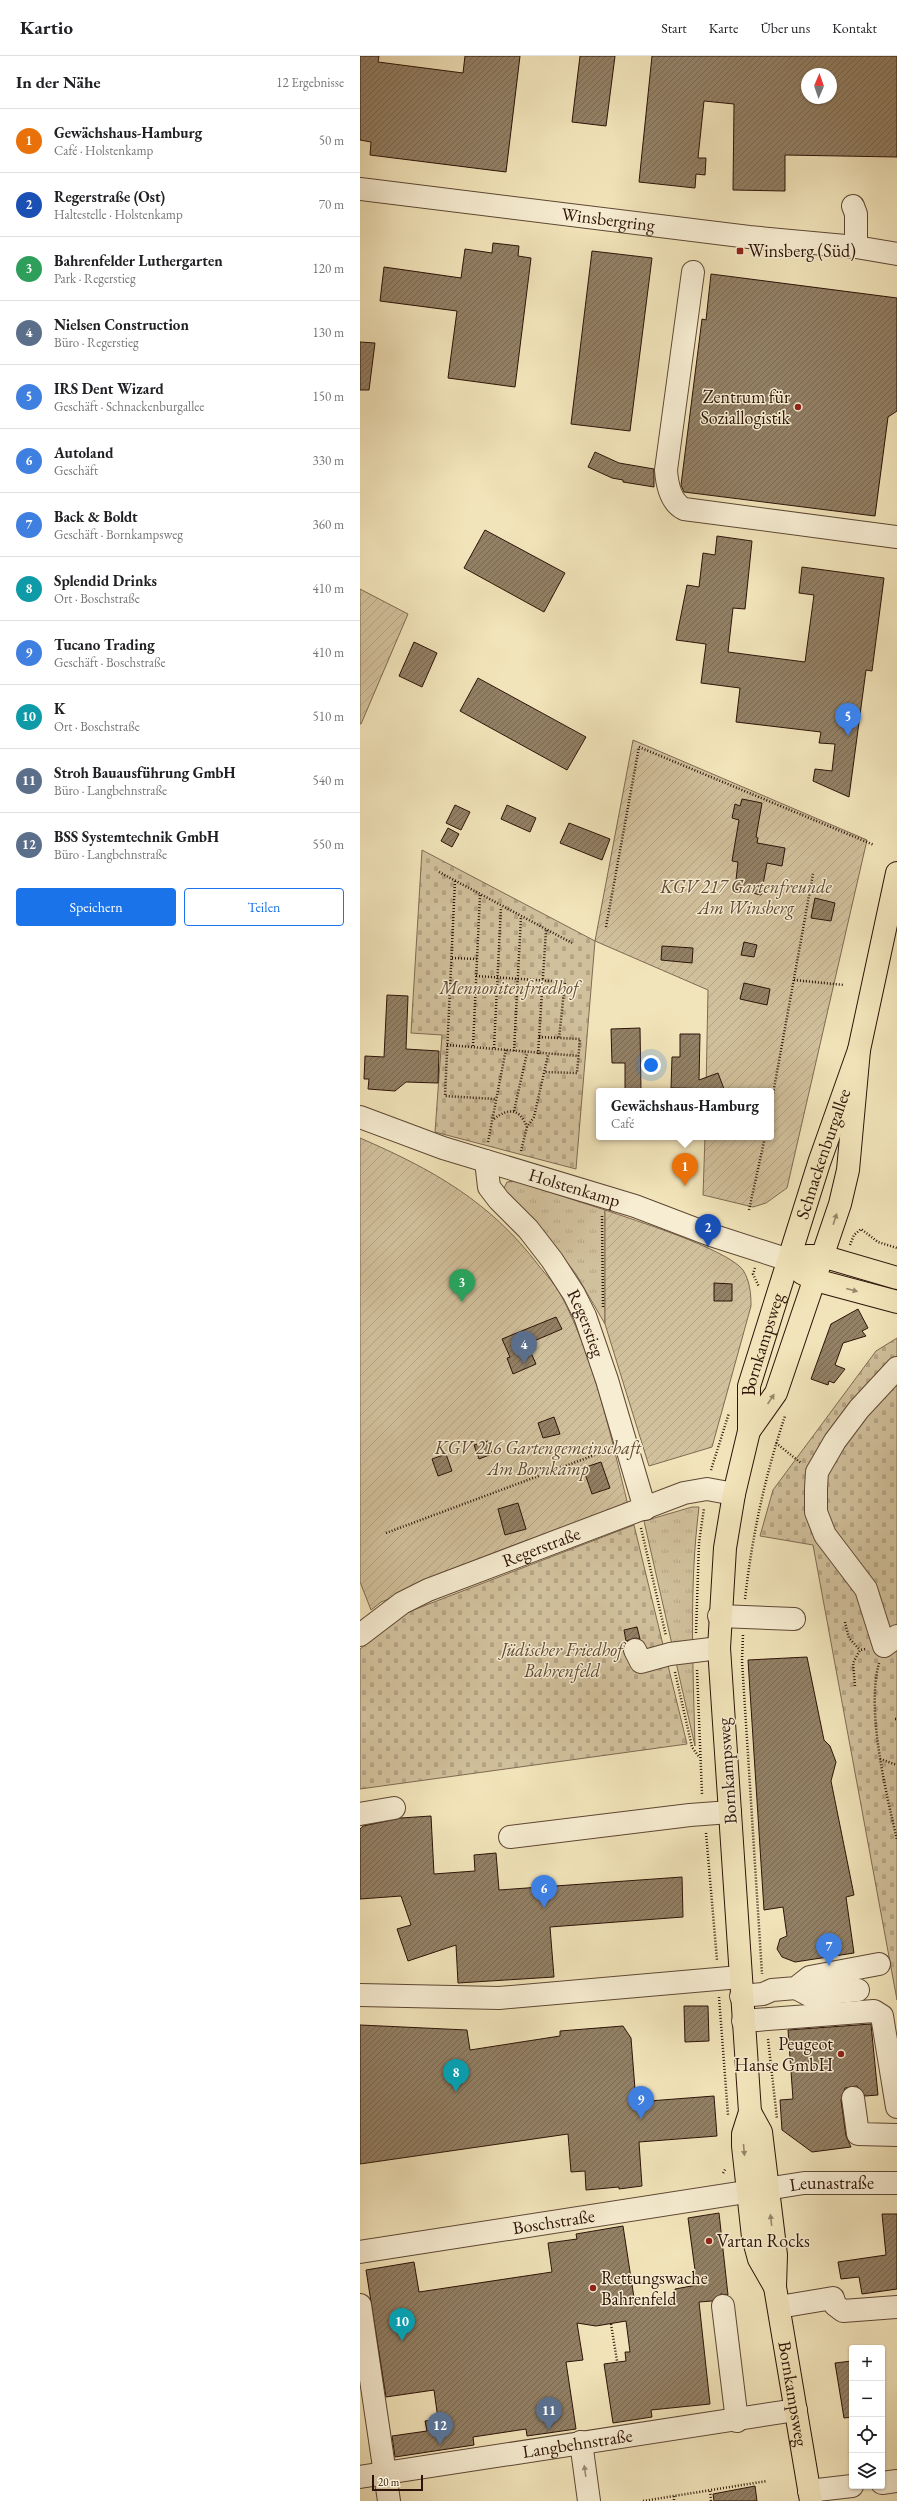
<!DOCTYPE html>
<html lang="de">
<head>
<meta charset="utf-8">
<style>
  body { margin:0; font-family:"EB Garamond",serif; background:#f2f2f2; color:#202124 }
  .controls { position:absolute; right:12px; bottom:12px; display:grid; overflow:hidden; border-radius:4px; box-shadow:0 1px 3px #0004 }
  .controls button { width:36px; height:36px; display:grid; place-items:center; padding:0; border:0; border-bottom:1px solid #e0e0e0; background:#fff; color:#202124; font:20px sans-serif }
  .compass { position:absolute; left:441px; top:12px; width:36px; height:36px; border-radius:50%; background:#fff; box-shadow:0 1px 3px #0004; rotate:2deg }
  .scale { position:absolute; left:12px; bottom:10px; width:51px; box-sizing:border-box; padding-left:4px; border:2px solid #2d1308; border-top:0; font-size:11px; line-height:14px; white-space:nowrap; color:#2d1308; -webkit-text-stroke:3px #f7edd2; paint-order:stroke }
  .you { position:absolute; left:291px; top:1009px; width:14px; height:14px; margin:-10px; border:3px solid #fff; border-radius:50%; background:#1a73e8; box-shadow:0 0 0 6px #1a73e833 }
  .badge { display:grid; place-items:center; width:26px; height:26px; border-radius:50%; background:#1a73e8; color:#fff; font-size:13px; font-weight:700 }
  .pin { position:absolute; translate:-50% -33px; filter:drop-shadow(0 1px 2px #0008) }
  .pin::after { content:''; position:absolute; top:21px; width:14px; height:12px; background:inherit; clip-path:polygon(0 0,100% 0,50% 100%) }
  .popup { position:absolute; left:236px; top:1032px; width:178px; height:52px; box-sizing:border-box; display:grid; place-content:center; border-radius:4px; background:#fff; filter:drop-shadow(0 1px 3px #0005); font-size:13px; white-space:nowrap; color:#757577 }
  .popup b { font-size:15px; color:#202124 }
  .popup::after { content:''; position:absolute; left:50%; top:100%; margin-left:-8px; border:8px solid transparent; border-top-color:#fff }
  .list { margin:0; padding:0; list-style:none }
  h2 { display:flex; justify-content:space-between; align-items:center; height:52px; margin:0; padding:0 16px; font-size:17px }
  h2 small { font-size:13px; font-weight:400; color:#757577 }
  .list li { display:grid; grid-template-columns:26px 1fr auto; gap:12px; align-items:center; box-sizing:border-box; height:64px; padding:0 16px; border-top:1px solid #e0e0e0 }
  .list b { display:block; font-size:15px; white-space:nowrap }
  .list p { margin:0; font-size:13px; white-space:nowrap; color:#757577 }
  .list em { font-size:13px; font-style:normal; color:#757577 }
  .actions { display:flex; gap:8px; padding:12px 16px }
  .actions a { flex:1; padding:9px 0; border:1px solid #1a73e8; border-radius:4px; text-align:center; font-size:14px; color:#1a73e8 }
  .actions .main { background:#1a73e8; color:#fff }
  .icon { flex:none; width:22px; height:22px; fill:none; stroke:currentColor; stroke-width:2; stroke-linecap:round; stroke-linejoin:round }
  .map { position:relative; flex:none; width:537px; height:2445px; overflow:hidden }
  header { display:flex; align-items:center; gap:24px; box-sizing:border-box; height:56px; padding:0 20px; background:#fff; border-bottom:1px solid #e0e0e0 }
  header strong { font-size:19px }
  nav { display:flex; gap:22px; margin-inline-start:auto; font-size:14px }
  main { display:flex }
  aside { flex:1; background:#fff }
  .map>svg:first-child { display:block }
  .grass { fill:url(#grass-tufts); stroke:#7f6a52 }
  .cemetery { fill:url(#cemetery-stones); stroke:#7f6a52 }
  .garden { fill:url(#garden-furrows); stroke:#7f6a52 }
  .building { fill:url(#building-hatch); stroke:#2d1308; fill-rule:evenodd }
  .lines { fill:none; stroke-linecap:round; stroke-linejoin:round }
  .minor-casing { stroke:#5e4734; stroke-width:24 }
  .major-casing { stroke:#2d1308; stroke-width:24 }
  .path { stroke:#2d1308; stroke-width:2.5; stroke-dasharray:1 2; stroke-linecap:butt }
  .minor { stroke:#f7edd2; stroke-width:22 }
  .major { stroke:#f2e4ba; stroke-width:22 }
  .oneway { fill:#99866a }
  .oneway2 { fill:#9c8b77 }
  .poi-dot { fill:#8f2418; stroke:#f7edd2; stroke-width:1.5 }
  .labels { text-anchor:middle; stroke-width:3; stroke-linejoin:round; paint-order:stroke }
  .street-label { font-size:18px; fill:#2d1308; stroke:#f7edd2 }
  .poi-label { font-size:18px; fill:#2d1308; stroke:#f7edd2; text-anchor:start }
  .park-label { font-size:18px; font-style:italic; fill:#5e4734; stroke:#f7edd2 }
</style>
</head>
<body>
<header>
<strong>Kartio</strong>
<nav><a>Start</a><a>Karte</a><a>Über uns</a><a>Kontakt</a></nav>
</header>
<main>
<aside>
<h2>In der Nähe<small>12 Ergebnisse</small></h2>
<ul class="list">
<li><span class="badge" style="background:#e8710a">1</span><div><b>Gewächshaus-Hamburg</b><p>Café · Holstenkamp</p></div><em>50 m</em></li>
<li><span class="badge" style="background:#1a4fb4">2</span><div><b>Regerstraße (Ost)</b><p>Haltestelle · Holstenkamp</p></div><em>70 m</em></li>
<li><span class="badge" style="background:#2e9e5b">3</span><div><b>Bahrenfelder Luthergarten</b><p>Park · Regerstieg</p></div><em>120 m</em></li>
<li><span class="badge" style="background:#5c6f8a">4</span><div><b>Nielsen Construction</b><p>Büro · Regerstieg</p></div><em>130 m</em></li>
<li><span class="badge" style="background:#3f7fe0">5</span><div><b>IRS Dent Wizard</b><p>Geschäft · Schnackenburgallee</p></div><em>150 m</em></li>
<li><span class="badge" style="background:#3f7fe0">6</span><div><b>Autoland</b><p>Geschäft</p></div><em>330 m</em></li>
<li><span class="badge" style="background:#3f7fe0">7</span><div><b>Back &amp; Boldt</b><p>Geschäft · Bornkampsweg</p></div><em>360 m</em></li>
<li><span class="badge" style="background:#0f9aa8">8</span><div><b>Splendid Drinks</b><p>Ort · Boschstraße</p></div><em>410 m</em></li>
<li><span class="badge" style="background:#3f7fe0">9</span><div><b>Tucano Trading</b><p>Geschäft · Boschstraße</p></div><em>410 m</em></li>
<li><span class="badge" style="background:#0f9aa8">10</span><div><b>K</b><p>Ort · Boschstraße</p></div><em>510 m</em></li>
<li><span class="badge" style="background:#5c6f8a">11</span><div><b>Stroh Bauausführung GmbH</b><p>Büro · Langbehnstraße</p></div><em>540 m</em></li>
<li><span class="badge" style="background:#5c6f8a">12</span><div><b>BSS Systemtechnik GmbH</b><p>Büro · Langbehnstraße</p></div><em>550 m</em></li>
</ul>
<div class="actions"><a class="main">Speichern</a><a>Teilen</a></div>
</aside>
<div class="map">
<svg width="537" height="2445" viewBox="0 0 537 2445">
  <defs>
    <pattern id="grass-tufts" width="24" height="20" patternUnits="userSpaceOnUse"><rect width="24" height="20" fill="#d1c09c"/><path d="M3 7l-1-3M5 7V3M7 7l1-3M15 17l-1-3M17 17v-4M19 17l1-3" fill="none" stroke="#b4a485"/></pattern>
    <pattern id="cemetery-stones" width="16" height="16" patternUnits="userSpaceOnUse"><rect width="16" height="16" fill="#d1c09c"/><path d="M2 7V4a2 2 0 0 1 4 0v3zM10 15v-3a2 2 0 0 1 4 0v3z" fill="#b4a485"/></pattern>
    <pattern id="garden-furrows" width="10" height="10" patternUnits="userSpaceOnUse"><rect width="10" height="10" fill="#d1c09c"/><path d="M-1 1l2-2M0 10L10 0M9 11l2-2" fill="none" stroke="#b4a485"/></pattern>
    <pattern id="building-hatch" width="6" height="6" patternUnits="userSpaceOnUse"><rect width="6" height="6" fill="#938065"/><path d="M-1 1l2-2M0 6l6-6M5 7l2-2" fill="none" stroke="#786851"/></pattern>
  </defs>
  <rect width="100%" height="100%" fill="#f2e4ba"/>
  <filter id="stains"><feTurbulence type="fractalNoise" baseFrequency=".005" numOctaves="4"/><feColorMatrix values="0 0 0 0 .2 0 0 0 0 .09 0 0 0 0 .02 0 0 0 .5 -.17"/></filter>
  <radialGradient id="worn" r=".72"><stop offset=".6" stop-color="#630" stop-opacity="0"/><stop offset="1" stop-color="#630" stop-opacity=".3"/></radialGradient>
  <path class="grass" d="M155,1125L245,1154V1268L216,1218L178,1169L145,1137L144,1132L147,1126Z
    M332,1451H339C329,1531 333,1610 335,1690L284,1465Z"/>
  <path class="cemetery" d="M62,794L235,885L216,1113L75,1076L82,979L51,977Z
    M537,1282V1944L453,1489L400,1480L413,1434L516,1295Z
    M274,1469L327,1688L0,1733V1593L48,1556Z"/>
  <path class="garden" d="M0,533L48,558L1,668H0Z
    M273,684L507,784L427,1132L406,1147L393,1151L343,1139L345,1081H411V1035H346L348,934L235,885Z
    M0,1082C72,1113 131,1146 179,1210C186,1219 196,1229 201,1239C235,1304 250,1378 268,1449L21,1546L11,1554L0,1526Z
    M245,1154C274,1164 367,1193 383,1214C390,1225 391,1238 391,1250L352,1391L289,1410L245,1268Z"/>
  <path class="building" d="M0,0H19L18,6L103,17L105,0H160L146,116L10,99L11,86L0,84Z
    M220,0H255L246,70L212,66Z
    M292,0H537V101L425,99V135L373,134L374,48L344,45L338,102H346L345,119L336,118L335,132L279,126ZM447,18H471V42H447Z
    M133,187L159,190L158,200L171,202L155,331L88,322L97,255L20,245L24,211L101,222L105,193L132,197Z
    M232,195L292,202L270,375L211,368Z
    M351,218L537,242V355L528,361L515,460L324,436L321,429L342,263L346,264Z
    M0,286L15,287L9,334H0Z
    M235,396L259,407L294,413V431L263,426V424L252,422L228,411Z
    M125,474L205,517L184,556L104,512Z
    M357,480L392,485L385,553L373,552L368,596L445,606L454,539L439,537L442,511L524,522L512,615L506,614L489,741L453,725L455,713L472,715L475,688L459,687L461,676L376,666L380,632L341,627L346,588L316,584L327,529L339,531L343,497L355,499Z
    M54,586L77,597L62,631L39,620Z
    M118,622L226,681L207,714L100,655Z
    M382,743L402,747L396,781L398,782L397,787L425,792L422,810L407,807L401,839L375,833L378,806L372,805L379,764L372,762L375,748L380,750Z
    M95,749L110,756L101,774L86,767Z
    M147,749L176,762L170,776L141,763Z
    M209,767L250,783L242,804L200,787Z
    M88,772L99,778L92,791L81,785Z
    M455,842L475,847L471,865L451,862Z
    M384,886L397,889L394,901L381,899Z
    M302,890L333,892L332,907L301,904Z
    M384,927L410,933L407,949L380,943Z
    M27,939L48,940L46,993L79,995L78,1027L46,1026L35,1035L8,1033L9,1023H4L5,1000L24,1001Z
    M280,972L281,1035H265V1007H252L251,973Z
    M320,978H340L339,1024L358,1017L364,1033L311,1032L312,1001H320Z
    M354,1227L372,1228V1245H354Z
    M498,1253L508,1272L502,1275L506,1280L483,1287L475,1309L485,1313L474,1327L469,1325L468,1329L451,1323L471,1268Z
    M196,1261L202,1273L167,1288L176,1308L153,1318L147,1302L150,1301L142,1283Z
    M194,1361L200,1378L183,1382L178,1367Z
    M128,1385L132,1398L119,1403L114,1389Z
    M86,1398L92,1415L78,1420L72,1403Z
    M241,1406L250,1432L232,1438L223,1412Z
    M158,1447L166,1473L145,1479L138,1453Z
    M277,1571L280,1583L275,1582L266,1585L264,1574Z
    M447,1601L464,1684L470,1690L476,1706L471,1725L494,1839L486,1841L494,1897L435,1906L422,1901L417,1893L420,1883L427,1880L423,1851L404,1854L388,1604Z
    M71,1760L74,1818L115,1815L114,1799L136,1797L139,1834L322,1821L323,1861L190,1871L194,1921L98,1927L96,1889L48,1905L37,1873L51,1869L41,1840L0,1843V1773L3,1770L41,1762Z
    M324,1950H348L349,1985L325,1986Z
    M511,1968L518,2039L505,2040L497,2030L485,2032L481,2044L486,2080L491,2091L452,2096L422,2074L420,2044L433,2043L428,1974Z
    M0,1969L107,1974L110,1994L200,1980V1975L263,1970L271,1982L276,2046L354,2040L357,2080L279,2086L282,2130L259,2133V2131L226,2134L225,2115L211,2116L208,2078L0,2108Z
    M359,2157L368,2239L361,2238L352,2245L339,2246L350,2348L291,2354L292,2361L253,2367L244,2308L266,2305L265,2296H270L266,2265L236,2270L217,2267L223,2304L206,2306L216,2373L167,2380L166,2373L113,2381L114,2389L35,2401L32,2380L67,2375L65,2365L78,2363L74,2334L26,2341L6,2214L54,2206L59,2236L192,2216L188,2187L217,2183L216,2178L263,2170L275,2248L316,2242L315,2233L337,2229L328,2162Z
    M522,2158H537V2233L502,2238L499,2221L481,2223L478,2206L526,2199Z
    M492,2305V2361L484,2362L475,2307Z
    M395,2430L397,2445H354L353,2438Z"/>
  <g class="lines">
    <defs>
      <g id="minor">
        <path id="s1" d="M0,133L389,181L496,191L537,198"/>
        <path d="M493,150L496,158V191"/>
        <path d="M333,216L306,414C307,428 310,446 324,453L537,481"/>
        <path id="s2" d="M0,1061L83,1092L275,1150L351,1179L429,1204"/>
        <path id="s3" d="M126,1105L129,1131L139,1144L168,1173L192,1204L214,1238L225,1260L247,1324L285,1453"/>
        <path d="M537,1312L499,1353L475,1385L457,1416L456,1432V1456L465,1479L506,1533L524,1590L537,1580"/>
        <path d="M359,1560L434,1563"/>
        <path id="s4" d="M0,1579L42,1547L68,1534L324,1437L347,1433L374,1438"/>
        <path d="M275,1594L281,1606L310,1598L359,1592"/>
        <path d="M0,1758L34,1752"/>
        <path d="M150,1781L330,1759L370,1756"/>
        <path d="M436,1932L449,1939L498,1934"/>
        <path d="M0,1939L139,1942L380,1921"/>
        <path d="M381,1940L403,1938L412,1934L436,1932L450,1921L519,1908"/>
        <path d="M383,1965L514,1955L522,1960L537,2051"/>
        <path d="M493,2042L498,2078L537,2079"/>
        <path id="s5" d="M0,2196L444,2127H537"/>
        <path d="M0,2249L29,2445"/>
        <path d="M363,2250L377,2365"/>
        <path d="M419,2251L473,2242L475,2249L483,2255L537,2251"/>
        <path d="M221,2386L229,2445"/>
        <path id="s6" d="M0,2421L436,2354"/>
        <path d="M522,2427L537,2425"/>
        <path d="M449,2435L492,2430"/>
      </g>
      <g id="major">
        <path d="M447,1200H462L537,1222"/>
        <path d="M442,1217L455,1224L537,1246"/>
        <path d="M389,1375L416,1337L480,1148L488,1114L499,994L537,817"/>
        <path id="s7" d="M390,2056L401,2076L416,2199L415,2231L451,2445"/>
        <path id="s8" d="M415,2231L399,2203L393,2181L383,2090V2078L390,2056L359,1592L365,1492L374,1438L389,1375V1330L459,1107L499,994"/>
      </g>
    </defs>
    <use href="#minor" class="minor-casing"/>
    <use href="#major" class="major-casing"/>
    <path class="path" d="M79,816L212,887
      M95,825L85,1040L135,1043
      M246,871L279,691L514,789
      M92,902L117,903
      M116,920L205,926L199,982L220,983L217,1017L184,1016
      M434,924L484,929
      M179,981L199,982
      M87,989L219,1000
      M113,990L120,839
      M134,992L141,851
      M154,995L161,861
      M178,998L186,874
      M411,1049L453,818
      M154,1055L167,997
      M134,1063C149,1051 160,1053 167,1071
      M128,1086L146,993
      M161,1095L167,1071L174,1061L188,999
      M389,1154L405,1081
      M242,1160L243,1253
      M490,1189L494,1179L501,1173L518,1186L537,1192
      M395,1212L393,1218L399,1231
      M416,1387L441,1407
      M351,1414L369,1357
      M281,1472L306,1580
      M26,1477L248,1394
      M385,1543C392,1480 405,1420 425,1360
      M485,1566L489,1582L500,1594
      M336,1577L339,1487L344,1452
      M383,1579L382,1605L402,1918
      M519,1607C506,1655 526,1736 537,1784
      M337,1614L342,1738
      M315,1616L332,1691L339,1701
      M495,1630L493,1607L500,1594L506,1593
      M535,1663H537
      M520,1703L537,1709
      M346,1777L357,1904
      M359,1941L368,2059
      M408,1983L417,2063
      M363,2117L366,2112
      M251,2268L257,2305
      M350,2435L351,2445
      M314,2440V2445
      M283,2445L407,2425"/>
    <use href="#minor" class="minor"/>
    <use href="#major" class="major"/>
  </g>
  <defs><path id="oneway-solid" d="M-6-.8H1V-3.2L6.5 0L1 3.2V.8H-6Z"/></defs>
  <g class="oneway">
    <use href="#oneway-solid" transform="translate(475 1163) rotate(-72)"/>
    <use href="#oneway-solid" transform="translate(492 1234) rotate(15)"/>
    <use href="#oneway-solid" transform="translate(411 1343) rotate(-56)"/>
    <use href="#oneway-solid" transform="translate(384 2094) rotate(85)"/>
    <use href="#oneway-solid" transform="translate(411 2164) rotate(-97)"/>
  </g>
  <use class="oneway2" href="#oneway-solid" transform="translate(225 2415) rotate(-98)"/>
  <g class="poi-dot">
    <rect x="376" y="191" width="8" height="8" rx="2"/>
    <circle cx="438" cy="351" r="4"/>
    <circle cx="481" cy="1998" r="4"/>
    <circle cx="349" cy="2185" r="4"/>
    <circle cx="233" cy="2232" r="4"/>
  </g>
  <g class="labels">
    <g class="street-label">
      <text dy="6" stroke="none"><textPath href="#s1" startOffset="250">Winsbergring</textPath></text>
      <text dy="6" stroke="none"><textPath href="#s8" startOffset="1155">Schnackenburgallee</textPath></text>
      <text dy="6" stroke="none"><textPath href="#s2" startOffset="226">Holstenkamp</textPath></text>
      <text dy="6" stroke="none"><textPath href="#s3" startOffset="195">Regerstieg</textPath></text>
      <text dy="6" stroke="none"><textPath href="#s8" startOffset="955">Bornkampsweg</textPath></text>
      <text dy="6" stroke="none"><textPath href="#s4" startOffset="203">Regerstraße</textPath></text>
      <text transform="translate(367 1715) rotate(-94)" y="6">Bornkampsweg</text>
      <text dy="6" stroke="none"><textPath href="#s5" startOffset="477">Leunastraße</textPath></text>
      <text dy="6" stroke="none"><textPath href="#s5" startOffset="196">Boschstraße</textPath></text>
      <text dy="6" stroke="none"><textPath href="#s7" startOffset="287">Bornkampsweg</textPath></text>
      <text dy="6" stroke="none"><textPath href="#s6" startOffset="220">Langbehnstraße</textPath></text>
    </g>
    <g class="poi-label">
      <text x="388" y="201">Winsberg (Süd)</text>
      <text x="430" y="347" text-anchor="end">Zentrum für<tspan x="430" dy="21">Soziallogistik</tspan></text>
      <text x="473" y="1994" text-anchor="end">Peugeot<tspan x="473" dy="21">Hanse GmbH</tspan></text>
      <text x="357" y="2191">Vartan Rocks</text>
      <text x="241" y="2228">Rettungswache<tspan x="241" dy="21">Bahrenfeld</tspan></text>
    </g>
    <g class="park-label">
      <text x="386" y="837">KGV 217 Gartenfreunde<tspan x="386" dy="21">Am Winsberg</tspan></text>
      <text x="149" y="938">Mennonitenfriedhof</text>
      <text x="178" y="1398">KGV 216 Gartengemeinschaft<tspan x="178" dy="21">Am Bornkamp</tspan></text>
      <text x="202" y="1600">Jüdischer Friedhof<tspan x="202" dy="21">Bahrenfeld</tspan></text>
    </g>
  </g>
  <rect width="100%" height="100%" filter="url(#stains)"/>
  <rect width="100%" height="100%" fill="url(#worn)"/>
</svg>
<div class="controls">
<button>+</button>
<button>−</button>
<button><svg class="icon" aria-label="locate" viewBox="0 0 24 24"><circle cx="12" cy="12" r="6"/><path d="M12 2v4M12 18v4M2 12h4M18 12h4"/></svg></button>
<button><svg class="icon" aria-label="layers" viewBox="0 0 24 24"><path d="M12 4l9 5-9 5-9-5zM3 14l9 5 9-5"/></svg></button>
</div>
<svg class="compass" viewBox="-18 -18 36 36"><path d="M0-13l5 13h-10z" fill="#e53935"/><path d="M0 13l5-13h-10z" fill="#757577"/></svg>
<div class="scale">20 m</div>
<div class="you"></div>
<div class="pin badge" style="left:325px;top:1130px;background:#e8710a">1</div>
<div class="popup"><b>Gewächshaus-Hamburg</b>Café</div>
<div class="pin badge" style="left:348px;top:1191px;background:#1a4fb4">2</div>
<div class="pin badge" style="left:102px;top:1246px;background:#2e9e5b">3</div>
<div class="pin badge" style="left:164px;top:1308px;background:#5c6f8a">4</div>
<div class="pin badge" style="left:488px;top:680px;background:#3f7fe0">5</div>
<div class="pin badge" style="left:184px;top:1852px;background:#3f7fe0">6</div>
<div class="pin badge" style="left:469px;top:1910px;background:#3f7fe0">7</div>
<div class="pin badge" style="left:96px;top:2036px;background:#0f9aa8">8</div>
<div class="pin badge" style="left:281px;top:2063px;background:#3f7fe0">9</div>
<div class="pin badge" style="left:42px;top:2285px;background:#0f9aa8">10</div>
<div class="pin badge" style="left:189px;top:2374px;background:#5c6f8a">11</div>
<div class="pin badge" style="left:80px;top:2389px;background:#5c6f8a">12</div>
</div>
</main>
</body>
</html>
